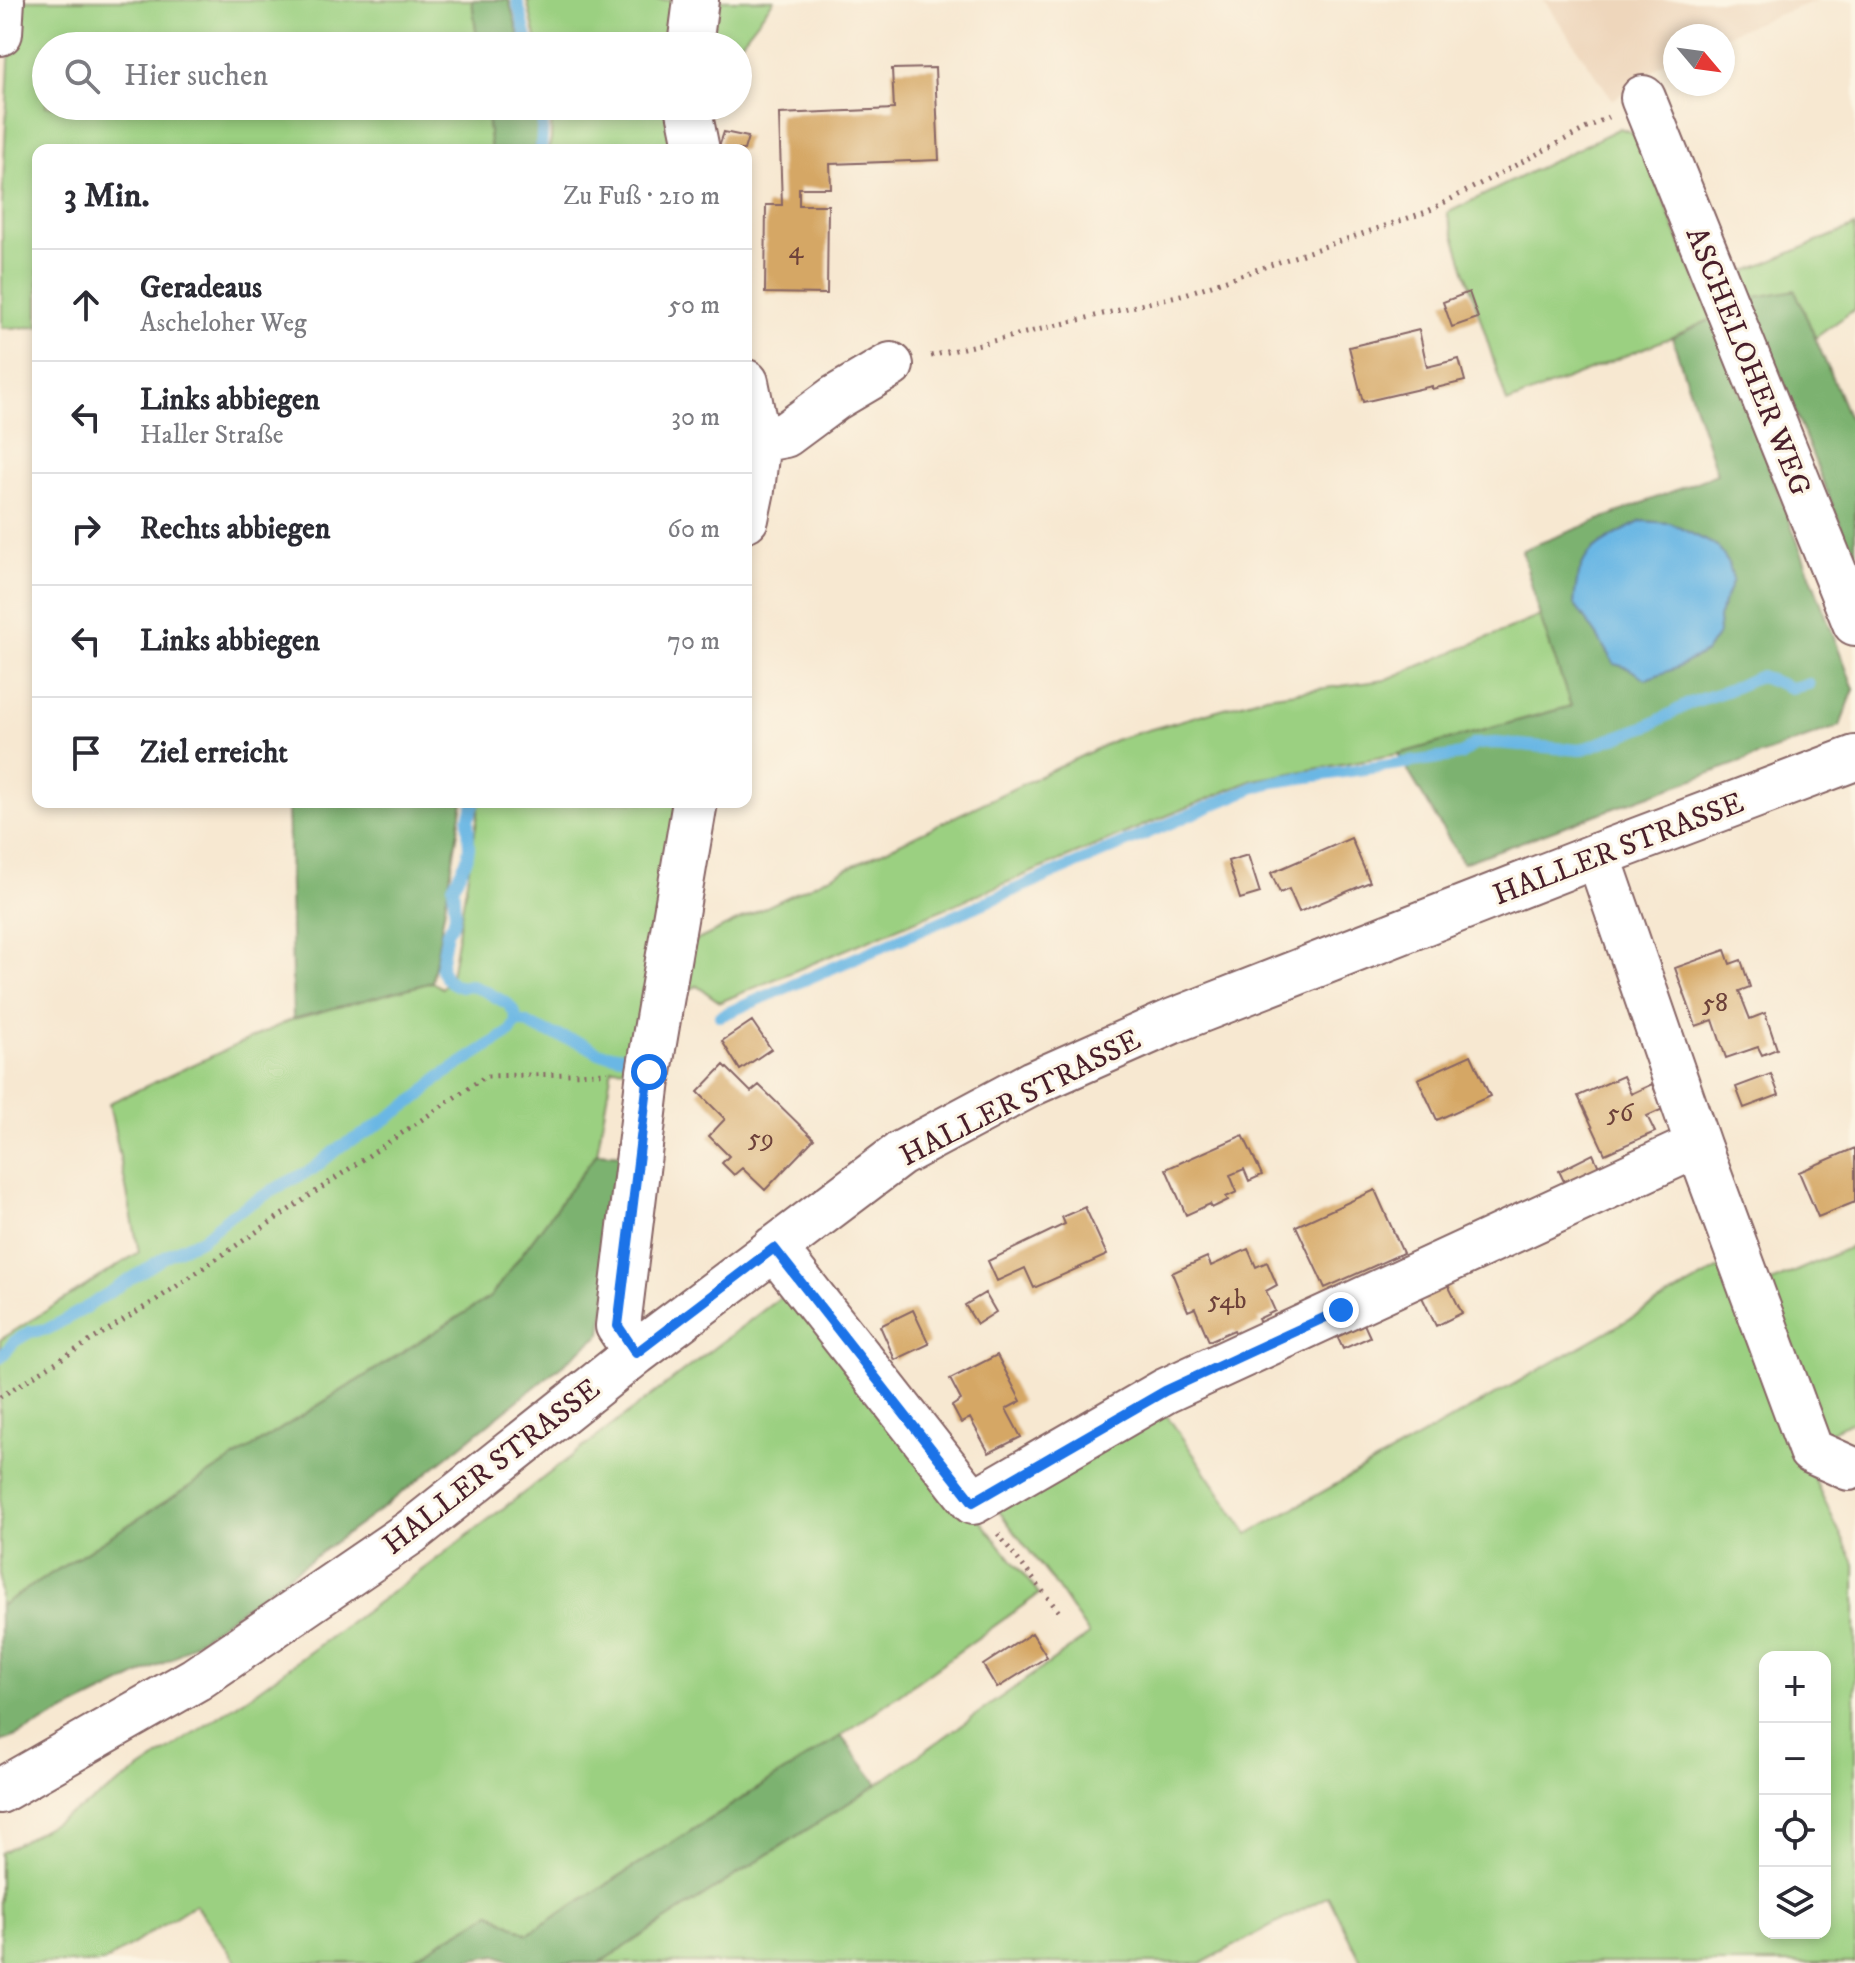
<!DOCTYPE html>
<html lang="de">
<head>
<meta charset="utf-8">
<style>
  body { margin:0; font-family:"IM FELL DW Pica",serif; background:#f2f2f3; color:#2b2b33 }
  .controls { position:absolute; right:24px; bottom:24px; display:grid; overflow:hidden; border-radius:16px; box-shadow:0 4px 12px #0003 }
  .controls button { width:72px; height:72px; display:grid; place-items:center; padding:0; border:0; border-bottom:2px solid #e1e1e2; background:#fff; color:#2b2b33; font:40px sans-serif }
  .compass { position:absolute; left:1663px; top:24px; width:72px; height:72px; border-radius:50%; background:#fff; box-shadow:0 4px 12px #0003; rotate:119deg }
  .stop { position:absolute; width:24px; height:24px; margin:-18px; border:6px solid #1a73e8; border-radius:50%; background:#fff }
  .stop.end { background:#1a73e8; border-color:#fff; box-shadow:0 2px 8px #0008 }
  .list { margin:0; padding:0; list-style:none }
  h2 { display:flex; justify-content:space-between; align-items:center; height:104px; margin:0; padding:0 32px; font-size:34px }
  h2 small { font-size:26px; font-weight:400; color:#7c7c81 }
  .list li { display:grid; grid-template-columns:52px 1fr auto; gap:24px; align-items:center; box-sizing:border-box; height:112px; padding:0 32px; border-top:2px solid #e1e1e2 }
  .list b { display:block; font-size:30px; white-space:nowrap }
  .list p { margin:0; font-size:26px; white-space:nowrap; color:#7c7c81 }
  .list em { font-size:26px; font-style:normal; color:#7c7c81 }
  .icon { flex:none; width:44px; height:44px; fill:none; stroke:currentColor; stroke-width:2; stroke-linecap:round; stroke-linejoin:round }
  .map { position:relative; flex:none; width:1855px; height:1963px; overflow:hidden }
  .search { position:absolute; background:#fff; box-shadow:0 4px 12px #0003; left:32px; top:32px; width:720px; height:88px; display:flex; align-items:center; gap:20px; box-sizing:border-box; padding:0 28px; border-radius:44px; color:#7c7c81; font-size:30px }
  .panel { position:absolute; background:#fff; box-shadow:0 4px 12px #0003; left:32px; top:144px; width:720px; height:664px; border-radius:16px }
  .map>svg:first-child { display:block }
  .built { fill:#eed6bb }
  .green { fill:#9bd081; stroke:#727856; stroke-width:2; fill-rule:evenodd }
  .forest { fill:#7cb26f; stroke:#63684d; stroke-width:2 }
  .water { fill:#6bb7e4; stroke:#5a6b88; stroke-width:2 }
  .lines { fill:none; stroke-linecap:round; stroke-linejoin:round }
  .stream { stroke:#6bb7e4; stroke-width:12 }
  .building { fill:#d5a765 }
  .minor-casing { stroke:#876565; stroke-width:48 }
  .path { stroke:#876565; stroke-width:5; stroke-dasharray:2 6; stroke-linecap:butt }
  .minor { stroke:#fff; stroke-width:44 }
  .route { stroke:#1a73e8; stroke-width:10 }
  .labels { text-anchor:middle; stroke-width:6; stroke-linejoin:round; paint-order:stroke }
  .number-label { font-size:26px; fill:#6d413a }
  .street-label { font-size:30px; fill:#4a1f2b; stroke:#fcf5e5 }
</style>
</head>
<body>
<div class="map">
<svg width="1855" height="1963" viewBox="0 0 1855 1963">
  <rect width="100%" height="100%" fill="#fcf5e5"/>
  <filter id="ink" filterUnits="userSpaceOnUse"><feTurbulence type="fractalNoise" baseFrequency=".0125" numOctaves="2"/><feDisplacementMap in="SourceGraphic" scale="16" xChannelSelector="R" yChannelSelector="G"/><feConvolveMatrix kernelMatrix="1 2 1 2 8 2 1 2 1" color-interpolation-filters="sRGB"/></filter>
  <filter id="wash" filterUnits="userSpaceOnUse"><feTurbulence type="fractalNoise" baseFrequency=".006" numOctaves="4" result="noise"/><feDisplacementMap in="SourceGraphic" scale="32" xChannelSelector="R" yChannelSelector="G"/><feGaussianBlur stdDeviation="1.8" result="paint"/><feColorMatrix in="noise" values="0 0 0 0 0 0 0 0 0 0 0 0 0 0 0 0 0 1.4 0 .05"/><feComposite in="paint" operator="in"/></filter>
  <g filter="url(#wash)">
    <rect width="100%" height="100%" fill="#f7e8d1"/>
    <path class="built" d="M1544,0H1817L1722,36H1675V55L1613,100Z"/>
    <path class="green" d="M12,0H472L478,46H46V106H486L491,150H38V327L2,328V206Z
      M527,0H682L676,46H538Z
      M713,0H774L738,46H707Z
      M552,106H674L684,150H548L551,140Z
      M1620,128L1636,134L1712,319L1672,337L1507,403L1447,213Z
      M1855,226V309L1815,338L1795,291L1750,298L1740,274Z
      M1540,616L1571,706L1398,754L1253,780L720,1002L697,986L676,995L685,946L1117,739L1266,696L1385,680Z
      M480,802H683L637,1069L612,1068L597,1153L490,1297L0,1606V1340L139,1252L109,1103L293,1019L432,982L442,988L451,976Z
      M1855,1245V1420L1817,1438L1760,1287Z
      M1727,1264L1799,1447L1855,1565V1963H1362L1328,1896L1202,1963H599L878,1784L1089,1635L1054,1583L991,1501L1166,1414L1248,1534ZM1765,1657H1825V1933H1765Z
      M794,1287L1039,1594L841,1736L528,1934L491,1913L405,1963H237L195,1904L103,1963H0V1853L90,1803L251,1695L430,1564Z"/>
    <path class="forest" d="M472,0H509L522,46H478Z
      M486,106H538L540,136L534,150H491Z
      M1795,290L1855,432V562L1750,298Z
      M1712,319L1854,689L1840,726L1463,863L1398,754L1571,706L1540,617L1522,550L1717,474L1672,337Z
      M288,802H463L432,982L293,1019Z
      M597,1153L626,1155L601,1334L384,1507L172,1659L16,1736L0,1742V1606L490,1297Z
      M841,1736L878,1784L599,1963H517L497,1955L448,1963H405L491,1913L528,1934Z"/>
    <path class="water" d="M1642,521L1670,523L1717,546L1729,564L1733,580L1718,618L1719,633L1706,652L1674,669L1646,679L1628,668L1614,664L1596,634L1574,604C1575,589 1578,568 1588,555C1597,543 1628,528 1642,521Z"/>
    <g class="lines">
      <path class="stream" d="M517,0L529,46
        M544,111L566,113L668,107
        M541,150L544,106
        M720,1016L1255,787L1274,782L1460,755L1475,744L1496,743L1580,750L1650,725L1690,703L1726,691L1761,676L1791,688L1809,684
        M516,1022H525L540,1030L584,1044L599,1053L622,1056
        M0,1358L15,1341L30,1332L48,1329L82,1310L171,1253L202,1239L231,1215L282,1185L313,1169L341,1146L366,1133L420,1096L437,1079L510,1032L516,1022L515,1013L508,1004L485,991L469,985L461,987L452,983L445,977L441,967L447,932L453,923L455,914L453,886L467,859L469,848L468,820L475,802"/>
    </g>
    <g id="blocks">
      <path class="building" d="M935,68L939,160L830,164L831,188H799V205H828L827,294L765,293L766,205H782L779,114L894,109L892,69Z
        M724,132L748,137L744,150H718Z
        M1469,292L1478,318L1452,327L1443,302Z
        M1419,330L1427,367L1459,359L1465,381L1432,389V386L1363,402L1349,347Z
        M1351,838L1370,882L1299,912L1289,889L1280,893L1271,873Z
        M1248,855L1260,893L1240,899L1228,861Z
        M1725,950L1730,964L1741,960L1750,987L1739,991L1750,1019L1765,1013L1777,1049L1762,1055L1758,1047L1726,1058L1713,1020L1696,1026L1675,968Z
        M752,1021L771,1049L740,1070L722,1041Z
        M1471,1055L1490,1096L1437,1120L1418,1079Z
        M724,1065L751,1092L759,1085L814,1139L765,1190L742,1168L734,1175L722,1163L729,1156L709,1136L725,1119L698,1092Z
        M1771,1074L1779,1095L1744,1108L1736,1087Z
        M1623,1076L1631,1094L1652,1084L1663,1109L1647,1116L1655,1132L1605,1154L1578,1096Z
        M1243,1135L1262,1175L1249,1181L1244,1169L1230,1175L1237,1192L1226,1197L1228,1200L1212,1208L1210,1204L1186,1215L1166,1169Z
        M1855,1148V1202L1818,1217L1799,1172Z
        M1593,1154L1604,1178L1570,1194L1559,1171Z
        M1375,1190L1403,1253L1325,1288L1296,1226Z
        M1085,1207L1107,1255L1034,1288L1025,1268L997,1281L988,1261L1065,1224L1062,1217Z
        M1248,1249L1256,1267L1267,1262L1277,1285L1266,1291L1275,1311L1258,1319L1260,1323L1236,1334L1234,1330L1209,1341L1195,1308L1188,1311L1172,1273L1207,1257L1211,1266Z
        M1445,1279L1462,1313L1436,1326L1419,1291Z
        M985,1293L996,1312L977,1324L965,1305Z
        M913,1310L929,1344L895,1360L880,1326Z
        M1364,1324L1370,1337L1343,1349L1337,1336Z
        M997,1355L1021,1401L1006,1409L1021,1437L989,1453L970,1418L961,1423L952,1406L961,1400L950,1379Z
        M1032,1633L1047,1657L997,1688L983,1665Z"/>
    </g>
  </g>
  <g filter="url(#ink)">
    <use href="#blocks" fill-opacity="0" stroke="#876565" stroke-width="2"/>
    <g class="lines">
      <defs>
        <path id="minor" d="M0,33L2,0
          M690,46L696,0
          M1643,98L1855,623
          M688,106L697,150
          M746,382L758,440L752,490L746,519
          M758,440L785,435L835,398L891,365
          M1698,1145L1811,1451L1849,1468
          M774,1248L973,1502L1165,1391L1698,1145L1598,855
          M636,1353L618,1326L649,1072L695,802
          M0,1791L196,1679L411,1532L636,1353L900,1154L1033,1083L1173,1021L1598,855L1855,758"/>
      </defs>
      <use href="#minor" class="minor-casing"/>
      <path class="path" d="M931,356L1185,294L1426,212L1608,117
        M0,1397L156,1300L486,1076L608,1073
        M998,1534L1059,1612"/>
      <use href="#minor" class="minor"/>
    </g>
  </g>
  <g class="lines" filter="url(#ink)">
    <path class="route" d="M649,1072L618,1326L636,1353L774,1248L973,1502L1165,1391L1341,1310"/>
  </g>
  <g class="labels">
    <g class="number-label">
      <text x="796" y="258">4</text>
      <text x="1715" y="1011">58</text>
      <text x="1620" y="1121">56</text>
      <text x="761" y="1146">59</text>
      <text x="1227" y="1308">54b</text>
    </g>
    <g class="street-label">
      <text transform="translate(1749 361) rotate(68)" y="10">ASCHELOHER WEG</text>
      <text transform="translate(1618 848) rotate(-21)" y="10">HALLER STRASSE</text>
      <text transform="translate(1020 1097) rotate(-27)" y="10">HALLER STRASSE</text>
      <text transform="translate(491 1466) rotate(-38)" y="10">HALLER STRASSE</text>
    </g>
  </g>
</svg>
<div class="controls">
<button>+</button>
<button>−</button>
<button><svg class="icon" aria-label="locate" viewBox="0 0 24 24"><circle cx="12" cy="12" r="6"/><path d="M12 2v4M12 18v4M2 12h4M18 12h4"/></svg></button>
<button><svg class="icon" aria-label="layers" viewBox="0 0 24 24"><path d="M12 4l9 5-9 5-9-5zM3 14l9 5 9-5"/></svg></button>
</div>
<svg class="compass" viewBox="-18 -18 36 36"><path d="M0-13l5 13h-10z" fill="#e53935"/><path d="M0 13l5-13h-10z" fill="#7c7c81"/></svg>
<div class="stop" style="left:649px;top:1072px"></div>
<div class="stop end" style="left:1341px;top:1310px"></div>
<div class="search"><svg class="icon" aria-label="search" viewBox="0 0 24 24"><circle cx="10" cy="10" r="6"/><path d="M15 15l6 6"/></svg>Hier suchen</div>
<section class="panel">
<h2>3 Min.<small>Zu Fuß · 210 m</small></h2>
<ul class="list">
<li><svg class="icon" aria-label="ahead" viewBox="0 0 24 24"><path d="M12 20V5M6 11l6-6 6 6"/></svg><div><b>Geradeaus</b><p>Ascheloher Weg</p></div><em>50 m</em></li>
<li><svg class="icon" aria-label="left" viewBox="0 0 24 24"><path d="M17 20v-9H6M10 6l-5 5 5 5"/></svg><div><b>Links abbiegen</b><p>Haller Straße</p></div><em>30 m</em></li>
<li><svg class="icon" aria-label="right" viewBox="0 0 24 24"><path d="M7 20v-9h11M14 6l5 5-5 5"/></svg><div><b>Rechts abbiegen</b></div><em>60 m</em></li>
<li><svg class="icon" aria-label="left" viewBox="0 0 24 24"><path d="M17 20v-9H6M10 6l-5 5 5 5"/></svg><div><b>Links abbiegen</b></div><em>70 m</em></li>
<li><svg class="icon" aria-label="arrive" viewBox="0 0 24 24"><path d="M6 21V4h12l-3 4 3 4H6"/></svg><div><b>Ziel erreicht</b></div></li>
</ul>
</section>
</div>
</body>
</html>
